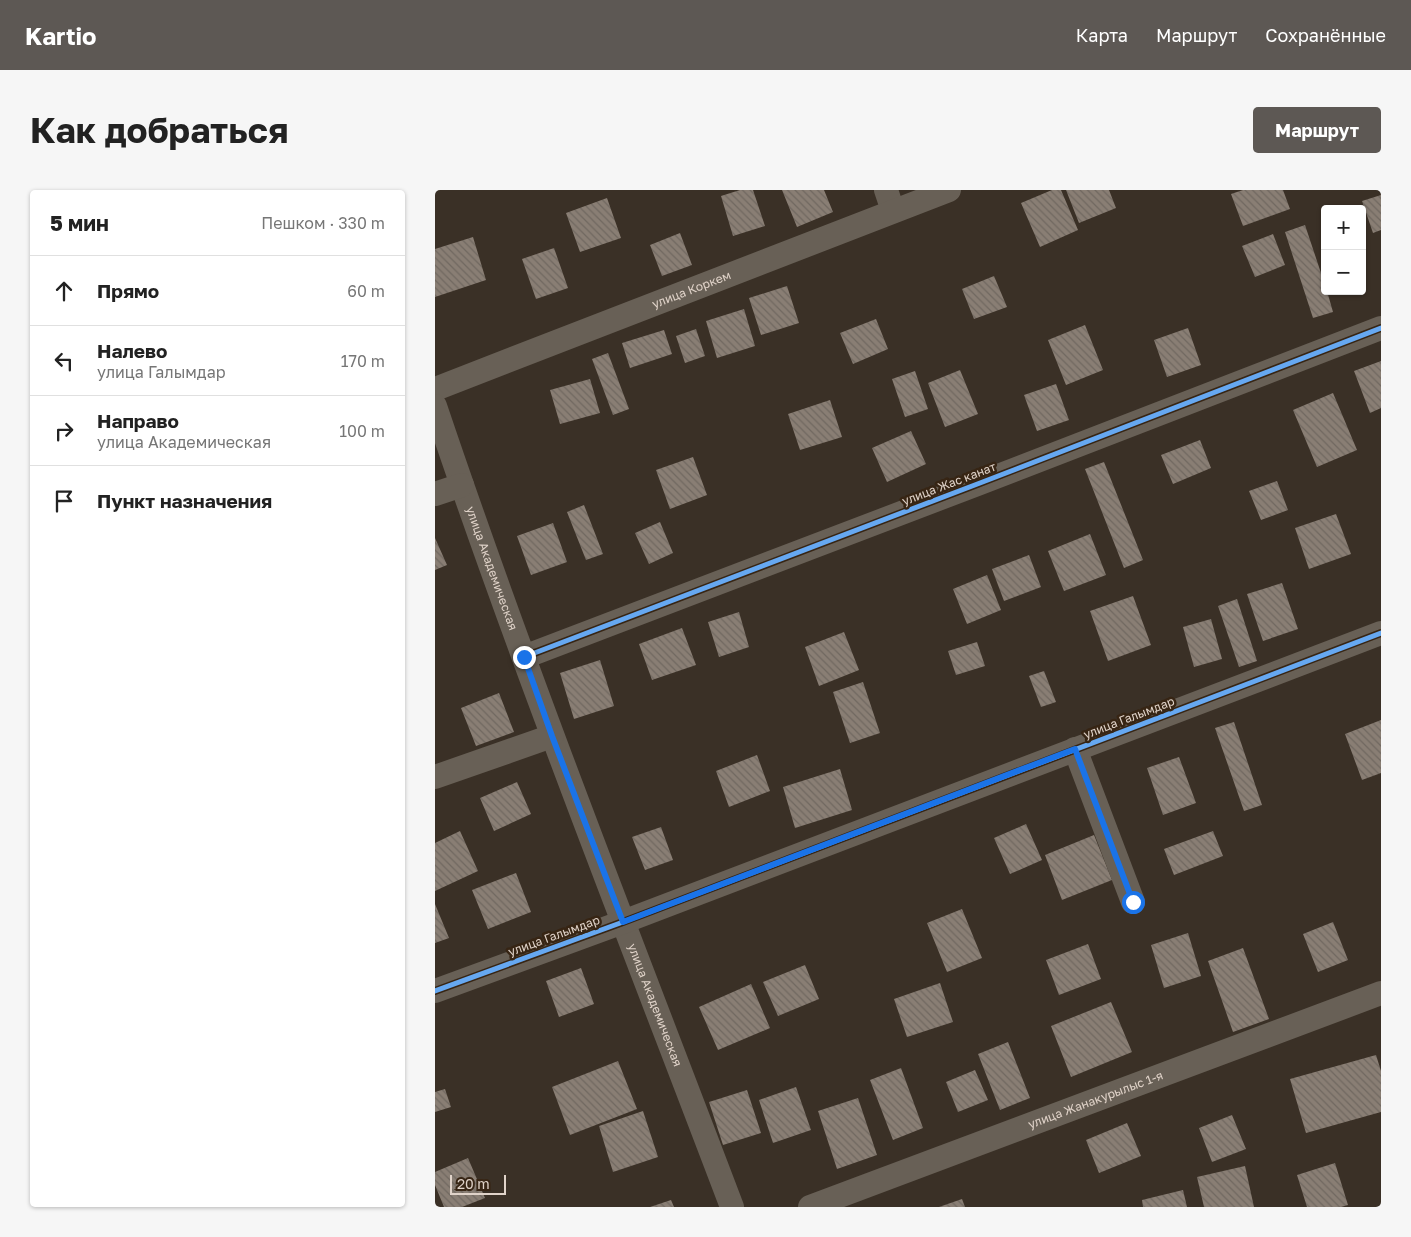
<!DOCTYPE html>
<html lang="ru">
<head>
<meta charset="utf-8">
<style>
  body { margin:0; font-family:"Golos Text",sans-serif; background:#f6f6f6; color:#222 }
  .controls { position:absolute; right:15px; top:15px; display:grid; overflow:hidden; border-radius:5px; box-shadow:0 1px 4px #0004 }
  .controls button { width:45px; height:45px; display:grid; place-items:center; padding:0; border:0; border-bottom:1px solid #e0e0e0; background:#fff; color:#222; font:25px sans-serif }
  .scale { position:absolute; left:15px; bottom:12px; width:56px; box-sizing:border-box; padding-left:5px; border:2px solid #e0d3c9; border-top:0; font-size:14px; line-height:18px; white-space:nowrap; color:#e0d3c9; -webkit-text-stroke:4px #372514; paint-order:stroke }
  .stop { position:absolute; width:15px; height:15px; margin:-11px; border:4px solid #1a73e8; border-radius:50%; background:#fff }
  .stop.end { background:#1a73e8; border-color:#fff; box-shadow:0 1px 5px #0008 }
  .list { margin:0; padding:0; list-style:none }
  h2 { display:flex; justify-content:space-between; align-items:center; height:65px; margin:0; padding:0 20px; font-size:21px }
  h2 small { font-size:16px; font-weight:400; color:#767676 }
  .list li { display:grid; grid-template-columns:32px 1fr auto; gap:15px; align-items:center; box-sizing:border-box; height:70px; padding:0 20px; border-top:1px solid #e0e0e0 }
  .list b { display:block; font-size:19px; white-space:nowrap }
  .list p { margin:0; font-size:16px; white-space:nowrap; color:#767676 }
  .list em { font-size:16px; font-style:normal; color:#767676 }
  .icon { flex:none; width:28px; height:28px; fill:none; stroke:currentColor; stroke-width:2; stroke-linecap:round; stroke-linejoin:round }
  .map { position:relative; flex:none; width:946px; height:1017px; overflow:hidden; border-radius:5px }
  header { display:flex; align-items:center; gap:30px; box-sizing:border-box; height:70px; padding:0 25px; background:#5d5854; color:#fff }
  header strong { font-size:24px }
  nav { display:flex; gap:28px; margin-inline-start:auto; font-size:18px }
  .intro { display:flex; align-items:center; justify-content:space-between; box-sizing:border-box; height:120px; padding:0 30px }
  h1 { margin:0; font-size:35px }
  .button { padding:12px 22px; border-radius:5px; background:#5d5854; color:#fff; font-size:18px; font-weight:700 }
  main { display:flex; gap:30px; padding:0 30px }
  aside { flex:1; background:#fff; border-radius:5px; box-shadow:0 1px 4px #0004 }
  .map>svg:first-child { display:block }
  .building { fill:url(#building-back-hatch) }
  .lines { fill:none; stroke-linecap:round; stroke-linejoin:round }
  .minor { stroke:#686056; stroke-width:24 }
  .cycleway-casing { stroke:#372514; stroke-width:8 }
  .cycleway { stroke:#66a8f1; stroke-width:5 }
  .route { stroke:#1a73e8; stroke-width:6 }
  .labels { text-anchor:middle; stroke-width:5; stroke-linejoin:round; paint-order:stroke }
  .street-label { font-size:12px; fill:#e0d3c9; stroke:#372514 }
</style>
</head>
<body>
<header>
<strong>Kartio</strong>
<nav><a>Карта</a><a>Маршрут</a><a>Сохранённые</a></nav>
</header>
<div class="intro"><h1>Как добраться</h1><a class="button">Маршрут</a></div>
<main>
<aside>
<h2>5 мин<small>Пешком · 330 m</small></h2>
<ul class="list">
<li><svg class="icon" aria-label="ahead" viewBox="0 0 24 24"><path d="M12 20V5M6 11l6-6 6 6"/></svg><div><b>Прямо</b></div><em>60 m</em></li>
<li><svg class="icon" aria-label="left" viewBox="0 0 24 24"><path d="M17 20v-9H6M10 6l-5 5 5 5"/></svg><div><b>Налево</b><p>улица Галымдар</p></div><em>170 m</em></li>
<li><svg class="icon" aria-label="right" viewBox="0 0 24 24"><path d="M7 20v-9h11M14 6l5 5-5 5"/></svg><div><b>Направо</b><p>улица Академическая</p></div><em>100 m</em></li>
<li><svg class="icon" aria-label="arrive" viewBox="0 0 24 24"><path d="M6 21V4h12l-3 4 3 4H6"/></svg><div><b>Пункт назначения</b></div></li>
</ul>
</aside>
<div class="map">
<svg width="946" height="1017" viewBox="0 0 946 1017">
  <defs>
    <pattern id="building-back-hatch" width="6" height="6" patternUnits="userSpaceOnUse" patternTransform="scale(1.25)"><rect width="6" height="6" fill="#897e74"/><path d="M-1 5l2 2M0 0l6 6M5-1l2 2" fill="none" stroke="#706860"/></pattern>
  </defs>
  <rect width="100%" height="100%" fill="#3a3026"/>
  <path class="building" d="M305,0H318L330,36L298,46L286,6Z
    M347,0H389L398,22L362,37Z
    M617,0H626L643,40L605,57L586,13Z
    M631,0H674L681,18L644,33Z
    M808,0H848L855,19L808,36L796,4Z
    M946,5V40L938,43L927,11Z
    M172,8L186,48L145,62L131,23Z
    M870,35L890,95V101H892L898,122L878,128L850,42Z
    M245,43L257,75L227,86L215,55Z
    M838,44L850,75L820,87L807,56Z
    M38,47L51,90L0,107V59Z
    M119,58L133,98L101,109L87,69Z
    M559,86L572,117L539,129L527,99Z
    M352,96L364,133L326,145L314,108Z
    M309,119L320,156L282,168L271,131Z
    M441,129L453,159L418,174L405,143Z
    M650,135L668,180L631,195L613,150Z
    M753,138L766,175L732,187L719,150Z
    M261,139L270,166L250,173L241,146Z
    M229,140L237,164L195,178L187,153Z
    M173,163L194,219L178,225L157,169Z
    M946,171V218L935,223L919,181Z
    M525,180L543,224L510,237L493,193Z
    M480,181L493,219L470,227L457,189Z
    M155,189L165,223L125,234L115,200Z
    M621,194L634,230L602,241L589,205Z
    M898,203L922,260L882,277L858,220Z
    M395,210L407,247L365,260L353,224Z
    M476,241L491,274L452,292L437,258Z
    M765,250L776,278L738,294L726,265Z
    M258,267L272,305L235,319L221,280Z
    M669,272L708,370L689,378L650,279Z
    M842,291L853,320L826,330L814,301Z
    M149,315L168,364L151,370L132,322Z
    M901,324L916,364L874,379L860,338Z
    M225,332L238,363L214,374L200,343Z
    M118,333L132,372L96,385L82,346Z
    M655,344L671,385L629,401L613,361Z
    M0,348L12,375L0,380Z
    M594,365L606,397L569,411L557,379Z
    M552,385L566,420L532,434L518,399Z
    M847,393L863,439L828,451L812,404Z
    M698,406L716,455L673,471L655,421Z
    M802,409L822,471L804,477L783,416Z
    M304,422L314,457L284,467L273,432Z
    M776,429L787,469L759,477L748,437Z
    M247,438L261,475L217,490L204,454Z
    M409,442L424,480L384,496L370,457Z
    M542,452L550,476L521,485L513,461Z
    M165,470L179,516L139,529L125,483Z
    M609,481L621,512L606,517L594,486Z
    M428,492L445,543L415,553L398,502Z
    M64,503L79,542L41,556L26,518Z
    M946,530V583L927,590L910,544Z
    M799,532L827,615L809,621L780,538Z
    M322,565L335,601L294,617L281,581Z
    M744,567L761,613L728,625L712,578Z
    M405,579L417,620L360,638L348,597Z
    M82,592L96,624L59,641L45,608Z
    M591,634L607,670L575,684L559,648Z
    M226,637L238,670L210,680L197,647Z
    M25,641L43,681L0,701V653Z
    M778,641L788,666L739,685L729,659Z
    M659,645L677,690L627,710L610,665Z
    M81,683L96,722L53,739L37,700Z
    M0,714L14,748L0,753Z
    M527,719L547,768L512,782L492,733Z
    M898,732L913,770L883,782L868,744Z
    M753,743L766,786L729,798L716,755Z
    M653,754L666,789L624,805L611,770Z
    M808,758L834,829L798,842L773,771Z
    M370,775L384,809L343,826L328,792Z
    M146,778L159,814L124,827L111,791Z
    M505,793L518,832L472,847L459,809Z
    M316,794L335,838L283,860L264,817Z
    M676,812L697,862L636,887L616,836Z
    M573,852L595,908L565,920L543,864Z
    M941,865L946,881V922L871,943L855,889Z
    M183,871L202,919L135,945L117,897Z
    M466,878L488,938L458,950L435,890Z
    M540,880L553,910L523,922L511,892Z
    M361,897L376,940L338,953L324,910Z
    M10,899L16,917L0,922V902Z
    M312,900L326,943L288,955L274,912Z
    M423,908L442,965L402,979L383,921Z
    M208,921L223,967L178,982L164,936Z
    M797,925L811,959L777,972L764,938Z
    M692,933L706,966L664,983L651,950Z
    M33,968L50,1008L27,1017H9L0,995V982Z
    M900,973L913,1015L906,1017H872L862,985Z
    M810,976L819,1017H769L762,987Z
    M748,1000L752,1017H708L707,1010Z
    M527,1009L530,1017H504Z
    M236,1010L239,1017H215Z"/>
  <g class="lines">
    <g class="minor">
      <path d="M451,0L458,21"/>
      <path id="s1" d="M0,199L514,0"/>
      <path id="s2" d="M0,216C91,486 196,751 297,1017"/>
      <path d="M0,304L27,295"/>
      <path d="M89,467L545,293L946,138"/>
      <path d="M640,559L698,712"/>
      <path d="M0,587L117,546"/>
      <path d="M0,801L188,732L946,443"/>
      <path id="s3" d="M375,1017L946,803"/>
    </g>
    <defs>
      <path id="cycleway" d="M89,467L545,293L946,138
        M0,801L188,732L946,443"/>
    </defs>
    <use href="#cycleway" class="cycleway-casing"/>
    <use href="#cycleway" class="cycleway"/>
  </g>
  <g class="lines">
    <path class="route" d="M89,467L117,546L188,732L640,559L698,712"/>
  </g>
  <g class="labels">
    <g class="street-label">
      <text dy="4" stroke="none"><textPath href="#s1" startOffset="275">улица Коркем</textPath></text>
      <text transform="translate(514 294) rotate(-21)" y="4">улица Жас канат</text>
      <text dy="4" stroke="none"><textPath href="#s2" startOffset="172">улица Академическая</textPath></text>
      <text transform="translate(694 528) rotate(-21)" y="4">улица Галымдар</text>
      <text transform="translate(119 746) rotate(-20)" y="4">улица Галымдар</text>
      <text dy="4" stroke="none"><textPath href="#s2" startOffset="638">улица Академическая</textPath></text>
      <text dy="4" stroke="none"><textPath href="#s3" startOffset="305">улица Жанакурылыс 1-я</textPath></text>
    </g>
  </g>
</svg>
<div class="controls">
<button>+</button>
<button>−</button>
</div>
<div class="scale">20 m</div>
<div class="stop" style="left:698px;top:712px"></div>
<div class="stop end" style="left:89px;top:467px"></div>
</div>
</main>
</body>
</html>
